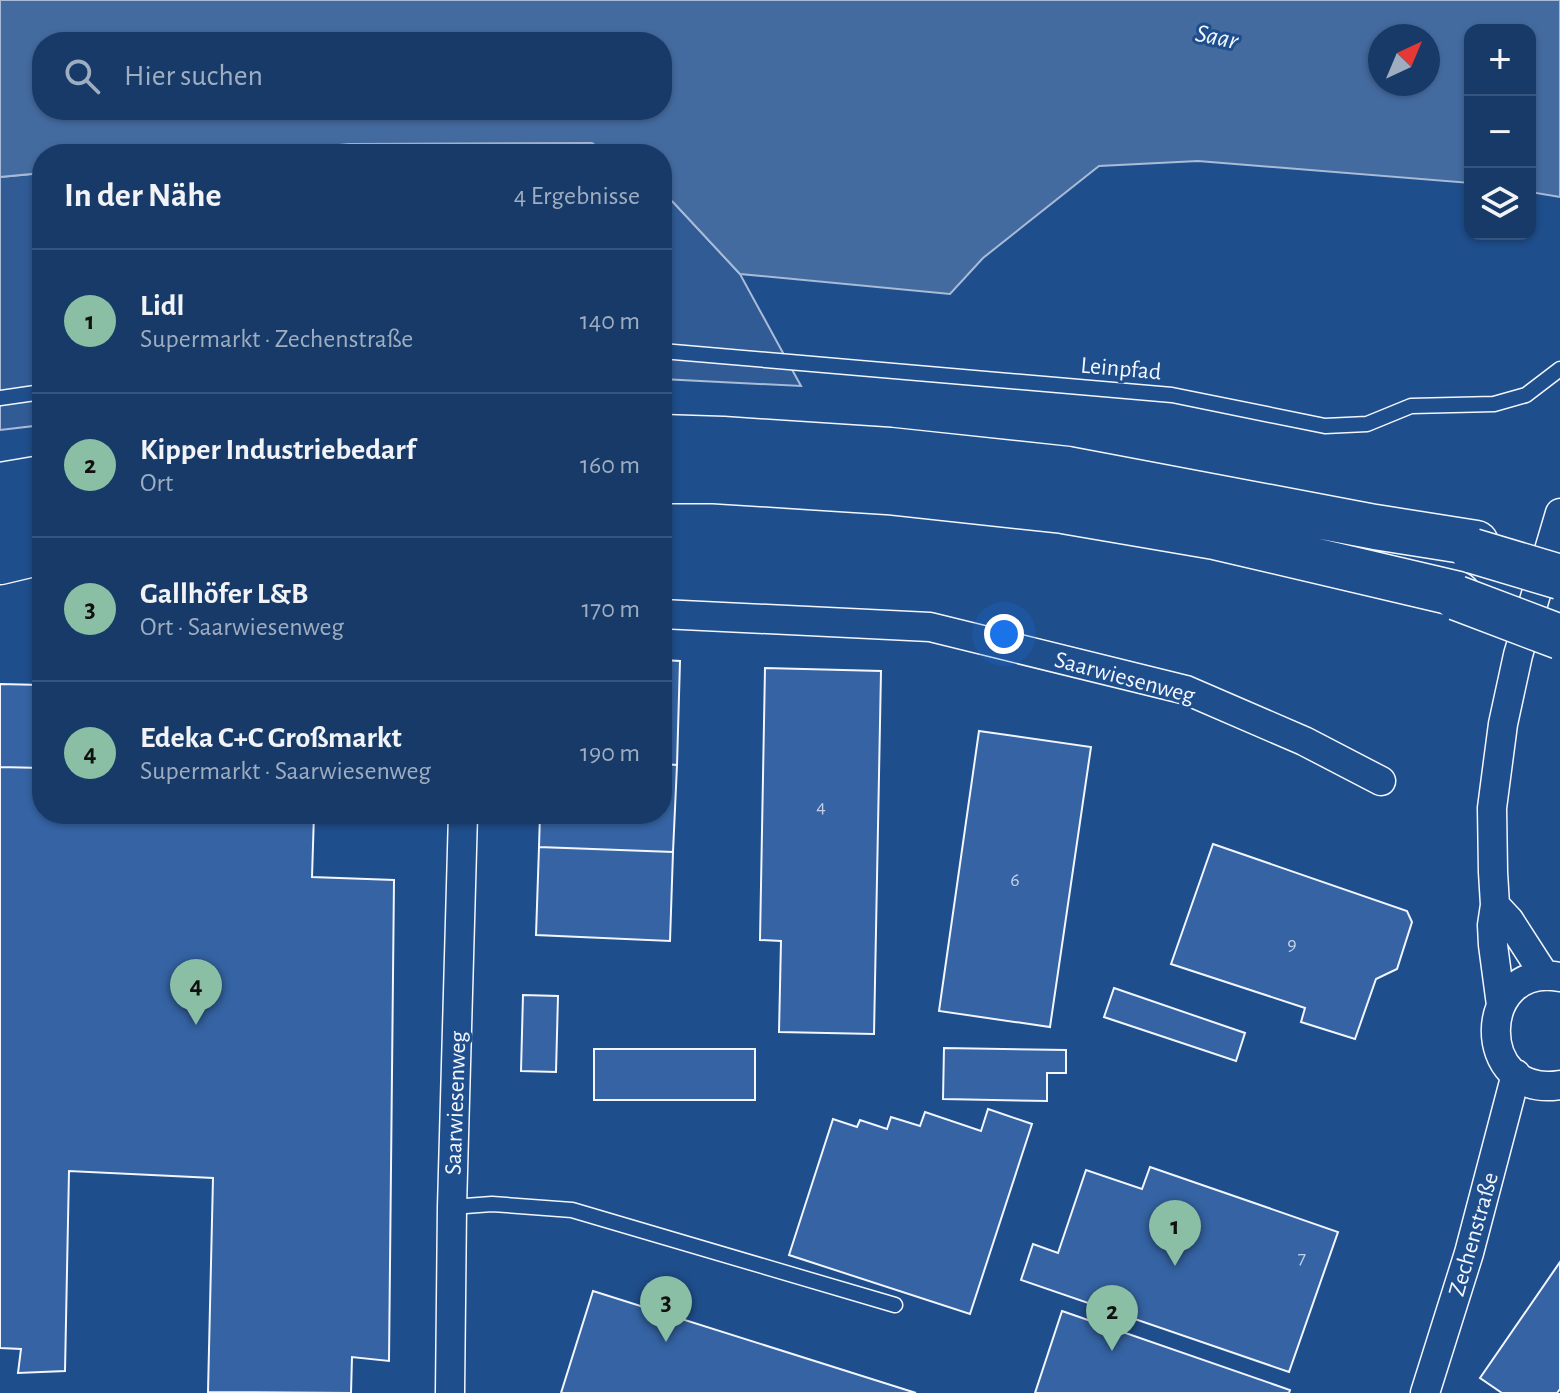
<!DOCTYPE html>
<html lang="de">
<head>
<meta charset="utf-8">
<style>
  body { margin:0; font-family:"Alegreya Sans",sans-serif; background:#244571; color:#f1f3f6 }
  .controls { position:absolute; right:24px; top:24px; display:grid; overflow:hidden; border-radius:16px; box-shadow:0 2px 6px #0004 }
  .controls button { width:72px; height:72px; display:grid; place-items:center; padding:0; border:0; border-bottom:2px solid #36547d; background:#173a69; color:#f1f3f6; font:40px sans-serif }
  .compass { position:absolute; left:1368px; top:24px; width:72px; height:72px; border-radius:50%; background:#173a69; box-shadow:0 2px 6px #0004; rotate:44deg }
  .you { position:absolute; left:1004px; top:634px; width:28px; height:28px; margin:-20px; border:6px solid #fff; border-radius:50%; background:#1a73e8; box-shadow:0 0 0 12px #1a73e833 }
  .badge { display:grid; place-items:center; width:52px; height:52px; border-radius:50%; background:#8abfa5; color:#111; font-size:26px; font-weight:700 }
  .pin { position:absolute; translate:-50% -66px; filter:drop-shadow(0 2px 4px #0008) }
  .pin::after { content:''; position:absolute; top:42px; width:28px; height:24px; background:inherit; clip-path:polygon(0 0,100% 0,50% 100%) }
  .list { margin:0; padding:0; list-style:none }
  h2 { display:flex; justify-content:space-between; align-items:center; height:104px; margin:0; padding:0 32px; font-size:34px }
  h2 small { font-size:26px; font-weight:400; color:#9eadc0 }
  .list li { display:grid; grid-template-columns:52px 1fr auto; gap:24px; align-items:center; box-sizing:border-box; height:144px; padding:0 32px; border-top:2px solid #36547d }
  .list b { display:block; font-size:30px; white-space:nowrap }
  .list p { margin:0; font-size:26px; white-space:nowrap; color:#9eadc0 }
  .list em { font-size:26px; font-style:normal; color:#9eadc0 }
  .icon { flex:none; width:44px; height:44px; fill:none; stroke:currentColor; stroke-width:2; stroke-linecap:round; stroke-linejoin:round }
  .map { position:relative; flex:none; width:1560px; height:1393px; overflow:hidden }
  .search { position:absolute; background:#173a69; box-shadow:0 2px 6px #0004; left:32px; top:32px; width:640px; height:88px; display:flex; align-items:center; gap:20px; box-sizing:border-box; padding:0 28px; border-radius:32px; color:#9eadc0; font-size:30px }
  .panel { position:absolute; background:#173a69; box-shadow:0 2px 6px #0004; left:32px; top:144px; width:640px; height:680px; border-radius:32px }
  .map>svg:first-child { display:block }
  .green { fill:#305b95; stroke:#a8bbd7; stroke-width:2 }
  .water { fill:#446ba0; stroke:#a8bbd7; stroke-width:2; fill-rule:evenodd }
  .building { fill:#3563a3; stroke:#f2f6ff; stroke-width:2 }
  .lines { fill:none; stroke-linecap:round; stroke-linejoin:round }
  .lane-casing { stroke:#f2f6ff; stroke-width:17 }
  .street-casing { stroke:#f2f6ff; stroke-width:31 }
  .highway-casing { stroke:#f2f6ff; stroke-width:47 }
  .lane { stroke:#1f4e8c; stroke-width:14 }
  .street { stroke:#1f4e8c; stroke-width:28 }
  .highway { stroke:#1f4e8c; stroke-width:44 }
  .highway-bridge-casing { stroke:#f2f6ff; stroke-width:47; stroke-linecap:butt }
  .highway-bridge { stroke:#1f4e8c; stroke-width:44 }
  .labels { text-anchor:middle; stroke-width:6; stroke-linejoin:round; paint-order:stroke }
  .number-label { font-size:20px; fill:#c3d1e8 }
  .street-label { font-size:24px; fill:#f2f6ff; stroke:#1f4e8c }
  .water-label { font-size:26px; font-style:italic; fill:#f2f6ff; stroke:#1f4e8c }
</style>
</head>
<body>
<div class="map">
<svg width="1560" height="1393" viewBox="0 0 1560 1393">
  <rect width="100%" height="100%" fill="#1f4e8c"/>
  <path class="green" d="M592,143L607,154H245L349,144Z
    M42,173V425L0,430V177Z
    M662,194L673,202L740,274L801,386L662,379Z"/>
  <path class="water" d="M0,0H1560V197L1530,192V30H1470V183L1198,161L1099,166L983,258L950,294L740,274L673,202L662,194V154H607L592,143L349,144L245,154H42V173L0,177ZM1380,36H1428V84H1380ZM42,42H662V110H42Z"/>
  <path class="building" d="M662,660L680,661L677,765L662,764Z
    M765,668L881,671L874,1034L779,1032L781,941L760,940Z
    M0,684L42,685V768L0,767Z
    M979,731L1091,747L1050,1027L939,1011Z
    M662,764L677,765L673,852L539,847L540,814H662Z
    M0,767L42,768V814H314L312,877L394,880L389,1361L352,1357L351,1393L208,1392L213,1178L69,1171L65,1371L18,1373L21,1349L0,1348Z
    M1213,844L1407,911L1412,922L1397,969L1376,979L1355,1039L1301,1022L1305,1008L1171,964Z
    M539,847L673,852L670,941L536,935Z
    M1114,988L1245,1033L1236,1061L1104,1017Z
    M523,995L558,996L556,1072L521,1071Z
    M944,1048L1066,1050V1073H1047V1101L943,1099Z
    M594,1049H755V1100H594Z
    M988,1109L1032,1124L970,1314L789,1255L833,1119L857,1127L860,1120L887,1129L891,1117L920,1126L925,1112L981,1131Z
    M1150,1167L1338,1232L1289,1372L1021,1280L1033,1244L1058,1253L1086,1170L1142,1189Z
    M1560,1262V1389L1557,1393H1502L1480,1378Z
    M593,1291L916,1393H561Z
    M1062,1311L1290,1390L1289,1393H1035Z"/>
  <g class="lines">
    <defs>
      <path id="lane" d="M662,351L1172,395L1325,426L1367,424L1411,406L1494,404L1526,395L1560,369
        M0,398L42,392
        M452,1207L492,1204L572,1210L895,1305"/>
      <path id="street" d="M662,614L930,627L1186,690L1304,741L1381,781
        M1495,905L1509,920L1545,976
        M1560,977C1476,961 1473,1099 1560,1085
        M1501,1005L1493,945L1492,925L1495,905L1493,872L1492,808L1503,724L1518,655L1560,513
        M450,1393L452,1207L463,814
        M1425,1393L1469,1253L1516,1074"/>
      <path id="highway" d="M662,437L723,439L890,450L1068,469L1375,527L1476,543
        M662,481H714L887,492L1063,511L1215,537L1458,594
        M0,485L42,478
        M0,528L42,521
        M0,562L42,552"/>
    </defs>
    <use href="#lane" class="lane-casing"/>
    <use href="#street" class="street-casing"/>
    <use href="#highway" class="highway-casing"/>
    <use href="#lane" class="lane"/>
    <use href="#street" class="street"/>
    <use href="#highway" class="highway"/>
    <defs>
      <path id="highway-bridge" d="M1473,551L1560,577
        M1457,598L1560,637"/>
    </defs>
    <use href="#highway-bridge" class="highway-bridge-casing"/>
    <use href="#highway-bridge" class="highway-bridge"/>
  </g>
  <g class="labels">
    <g class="number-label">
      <text x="821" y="813">4</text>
      <text x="1015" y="886">6</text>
      <text x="1292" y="950">9</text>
      <text x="1302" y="1264">7</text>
    </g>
    <g class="street-label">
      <text transform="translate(1121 368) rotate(5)" y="8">Leinpfad</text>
      <text transform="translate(1125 677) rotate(15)" y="8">Saarwiesenweg</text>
      <text transform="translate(455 1103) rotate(-88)" y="8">Saarwiesenweg</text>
      <text transform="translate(1473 1234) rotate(-74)" y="8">Zechenstraße</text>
    </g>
    <g class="water-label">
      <text transform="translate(1217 36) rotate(12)" y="9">Saar</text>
    </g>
  </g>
</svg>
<div class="controls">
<button>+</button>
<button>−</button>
<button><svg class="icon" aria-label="layers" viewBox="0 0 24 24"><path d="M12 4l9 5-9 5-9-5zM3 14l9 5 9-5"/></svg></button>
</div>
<svg class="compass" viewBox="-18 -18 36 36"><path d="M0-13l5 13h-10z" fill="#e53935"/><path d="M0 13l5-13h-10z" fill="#9eadc0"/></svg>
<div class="you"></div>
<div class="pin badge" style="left:1175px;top:1266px">1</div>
<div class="pin badge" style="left:1112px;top:1351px">2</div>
<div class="pin badge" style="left:666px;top:1342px">3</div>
<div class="pin badge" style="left:196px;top:1025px">4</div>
<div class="search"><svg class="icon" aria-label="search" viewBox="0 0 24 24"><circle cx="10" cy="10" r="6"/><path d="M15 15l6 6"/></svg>Hier suchen</div>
<section class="panel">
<h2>In der Nähe<small>4 Ergebnisse</small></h2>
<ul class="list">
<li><span class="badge">1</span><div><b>Lidl</b><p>Supermarkt · Zechenstraße</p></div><em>140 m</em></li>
<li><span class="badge">2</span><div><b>Kipper Industriebedarf</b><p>Ort</p></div><em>160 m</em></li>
<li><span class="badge">3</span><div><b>Gallhöfer L&amp;B</b><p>Ort · Saarwiesenweg</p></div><em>170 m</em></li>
<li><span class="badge">4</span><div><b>Edeka C+C Großmarkt</b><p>Supermarkt · Saarwiesenweg</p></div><em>190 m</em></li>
</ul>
</section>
</div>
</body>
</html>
